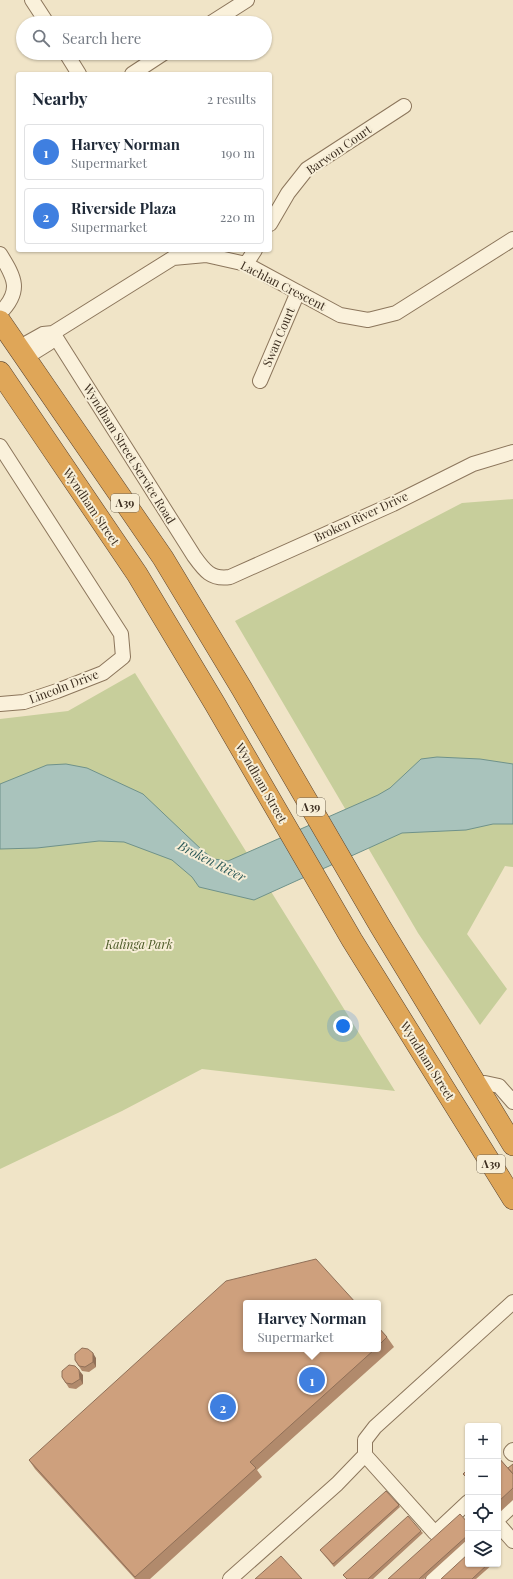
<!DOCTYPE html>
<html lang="en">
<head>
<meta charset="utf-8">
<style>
  body { margin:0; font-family:"Playfair Display",serif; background:#f6f6f7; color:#1f2937 }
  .controls { position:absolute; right:12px; bottom:12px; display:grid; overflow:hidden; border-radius:4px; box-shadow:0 1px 3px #0004 }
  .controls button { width:36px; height:36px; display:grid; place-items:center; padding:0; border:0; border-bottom:1px solid #e0e1e3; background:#fff; color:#1f2937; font:20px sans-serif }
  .you { position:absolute; left:343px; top:1026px; width:14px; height:14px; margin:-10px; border:3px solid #fff; border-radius:50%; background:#1a73e8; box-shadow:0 0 0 6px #1a73e833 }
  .badge { display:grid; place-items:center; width:26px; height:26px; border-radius:50%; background:#0b8043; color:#fff; font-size:13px; font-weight:700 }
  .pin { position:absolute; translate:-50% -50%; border:2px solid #fff; box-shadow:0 1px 4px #0006 }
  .popup { position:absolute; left:243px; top:1300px; width:138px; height:52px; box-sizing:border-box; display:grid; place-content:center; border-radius:4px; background:#fff; filter:drop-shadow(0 1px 3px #0005); font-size:13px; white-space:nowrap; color:#747a83 }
  .popup b { font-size:15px; color:#1f2937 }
  .popup::after { content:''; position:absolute; left:50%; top:100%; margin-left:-8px; border:8px solid transparent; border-top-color:#fff }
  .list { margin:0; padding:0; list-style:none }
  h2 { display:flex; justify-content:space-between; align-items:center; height:52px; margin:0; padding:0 16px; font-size:17px }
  h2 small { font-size:13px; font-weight:400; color:#747a83 }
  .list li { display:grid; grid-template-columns:26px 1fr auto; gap:12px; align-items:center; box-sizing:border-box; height:56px; margin:0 8px 8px; padding:0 8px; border:1px solid #e0e1e3; border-radius:4px }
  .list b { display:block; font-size:15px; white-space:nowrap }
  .list p { margin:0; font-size:13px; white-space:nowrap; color:#747a83 }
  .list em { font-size:13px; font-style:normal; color:#747a83 }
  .icon { flex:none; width:22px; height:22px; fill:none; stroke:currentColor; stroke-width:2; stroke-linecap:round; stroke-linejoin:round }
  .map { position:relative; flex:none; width:513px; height:1579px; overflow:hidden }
  .search { position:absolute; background:#fff; box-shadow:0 1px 3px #0004; left:16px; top:16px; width:256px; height:44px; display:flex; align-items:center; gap:10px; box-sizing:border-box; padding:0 14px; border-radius:22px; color:#747a83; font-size:15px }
  .panel { position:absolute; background:#fff; box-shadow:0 1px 3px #0004; left:16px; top:72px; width:256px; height:180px; border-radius:4px }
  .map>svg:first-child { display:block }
  .green { fill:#c7ce9b }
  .water { fill:#a9c3bc; stroke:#6f928a }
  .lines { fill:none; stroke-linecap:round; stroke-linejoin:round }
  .minor-casing { stroke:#8c765c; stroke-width:16 }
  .highway-casing { stroke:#5a4430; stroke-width:22 }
  .minor { stroke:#faf1db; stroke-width:14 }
  .highway { stroke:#dfa658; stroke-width:21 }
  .wall { fill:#b18a6c }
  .shaded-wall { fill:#907058 }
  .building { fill:#cea07d; stroke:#907058 }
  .labels { text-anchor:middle; stroke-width:4; stroke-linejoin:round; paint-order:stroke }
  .shield { fill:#f7eed7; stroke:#746857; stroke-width:1 }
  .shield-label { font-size:11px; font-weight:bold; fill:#3c2e20 }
  .street-label { font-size:12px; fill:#3c2e20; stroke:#f7eed7 }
  .park-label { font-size:12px; font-style:italic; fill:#4b5926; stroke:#f7eed7 }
  .water-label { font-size:13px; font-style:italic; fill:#2f5c5a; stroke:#f7eed7 }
</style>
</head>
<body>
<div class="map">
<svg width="513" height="1579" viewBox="0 0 513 1579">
  <rect width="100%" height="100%" fill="#f0e4c7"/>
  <path class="green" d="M513,499V867L505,866L467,934L507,989L480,1025L418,933L235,621L462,503Z
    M135,673L395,1091L202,1069L122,1111L0,1169V719L68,711Z"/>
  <path class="water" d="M437,757L480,759L513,764V824H493L466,830L402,833L254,900L199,887L192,877L172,860L124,842L99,841L37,848L0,849V784L47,765L66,764L87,768L143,794L203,851L214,859L228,861L378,795L390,788L421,759Z"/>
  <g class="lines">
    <defs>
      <path id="minor" d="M32,0L47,23
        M211,23L247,0
        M66,53L79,74
        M132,74L164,53
        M270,224L288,193L307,169L404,106
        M0,254C15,278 22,291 0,313
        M246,264L255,250
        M53,333L194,556C204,570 211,580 230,577L393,504L473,464L513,452
        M18,348L43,334L53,333L173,258L206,255L246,264L340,315L368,320L396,313L513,239
        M25,358L49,343L53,333
        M260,381L298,292
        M0,446L121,634L123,657L103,673L57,691L24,702L0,704
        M477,1087L485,1083L499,1086L513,1102
        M513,1450L511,1452L513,1454
        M365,1455V1440L375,1427L513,1302
        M498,1519L513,1505
        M498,1524L513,1541
        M230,1579L337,1484L365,1455L435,1533L468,1502
        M433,1579L468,1546"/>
      <path id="highway" d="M0,321L163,558L242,689L380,926L513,1145
        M0,372L137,574L215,704L352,940L513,1199"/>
    </defs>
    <use href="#minor" class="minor-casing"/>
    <use href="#highway" class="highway-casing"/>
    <use href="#minor" class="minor"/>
    <use href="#highway" class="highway"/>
  </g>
  <path class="wall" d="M378,1327L387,1337L394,1347L257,1470L262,1477L150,1579H135L35,1469L29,1460L246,1349H378Z
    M96,1358V1367L89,1372L82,1371L75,1360Z
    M83,1375V1384L76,1389L69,1388L62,1377Z
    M498,1457L508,1468L513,1464V1500L498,1514Z
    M399,1505L400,1507L334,1567L320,1550Z
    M468,1523V1539L424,1579H388Z
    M421,1531L423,1533L373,1579H347L343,1575Z
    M468,1564H493L476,1579H441Z"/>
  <path class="shaded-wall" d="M93,1353L96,1358V1367L93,1362Z
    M79,1370L83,1375V1384L80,1379Z"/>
  <path class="building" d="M316,1259L356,1303H246V1349H375L250,1462L256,1468L135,1577L29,1460L226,1281Z
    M378,1327L387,1337L378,1346Z
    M82,1348L88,1349L93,1353V1362L85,1367L79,1366L75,1360V1354Z
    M69,1365L75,1366L79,1370L80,1379L72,1384L66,1383L62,1377V1371Z
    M498,1457L513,1474V1488L498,1502Z
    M513,1464V1474L508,1468Z
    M468,1469V1479L463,1474Z
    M386,1491L399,1505L333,1564L320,1550Z
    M460,1514L468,1523V1535L419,1579H388Z
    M408,1516L421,1531L368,1579H347L343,1575Z
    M468,1554V1564H488L472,1579H441Z
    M281,1556L302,1579H255Z"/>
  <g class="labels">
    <g class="shield">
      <rect x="111" y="494" width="28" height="18" rx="3"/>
      <rect x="297" y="798" width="28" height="18" rx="3"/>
      <rect x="477" y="1155" width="28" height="18" rx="3"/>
    </g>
    <g class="shield-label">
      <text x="125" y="507">A39</text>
      <text x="311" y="811">A39</text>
      <text x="491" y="1168">A39</text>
    </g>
    <g class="street-label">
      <text transform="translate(339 150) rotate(-35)" y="4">Barwon Court</text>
      <text transform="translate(283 286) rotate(27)" y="4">Lachlan Crescent</text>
      <text transform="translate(279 337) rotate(-67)" y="4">Swan Court</text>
      <text transform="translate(129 454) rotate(58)" y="4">Wyndham Street Service Road</text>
      <text transform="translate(91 507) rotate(56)" y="4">Wyndham Street</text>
      <text transform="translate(361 517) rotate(-25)" y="4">Broken River Drive</text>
      <text transform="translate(64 687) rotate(-21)" y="4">Lincoln Drive</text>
      <text transform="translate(261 783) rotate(60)" y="4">Wyndham Street</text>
      <text transform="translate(427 1061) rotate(58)" y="4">Wyndham Street</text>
    </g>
    <g class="park-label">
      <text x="139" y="949">Kalinga Park</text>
    </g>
    <g class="water-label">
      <text transform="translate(212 861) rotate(27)" y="5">Broken River</text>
    </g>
  </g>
</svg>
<div class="controls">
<button>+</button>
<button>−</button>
<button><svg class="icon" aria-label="locate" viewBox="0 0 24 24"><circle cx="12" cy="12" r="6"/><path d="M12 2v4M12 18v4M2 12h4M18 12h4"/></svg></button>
<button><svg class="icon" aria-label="layers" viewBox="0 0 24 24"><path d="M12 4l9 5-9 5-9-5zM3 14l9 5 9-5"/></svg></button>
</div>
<div class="you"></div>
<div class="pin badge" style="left:312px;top:1380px;background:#3f7fe0">1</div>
<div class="popup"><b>Harvey Norman</b>Supermarket</div>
<div class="pin badge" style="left:223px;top:1407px;background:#3f7fe0">2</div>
<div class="search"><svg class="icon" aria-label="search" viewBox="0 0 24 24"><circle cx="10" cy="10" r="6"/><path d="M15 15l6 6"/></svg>Search here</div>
<section class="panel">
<h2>Nearby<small>2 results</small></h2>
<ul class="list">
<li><span class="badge" style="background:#3f7fe0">1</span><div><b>Harvey Norman</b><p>Supermarket</p></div><em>190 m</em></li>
<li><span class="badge" style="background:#3f7fe0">2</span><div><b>Riverside Plaza</b><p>Supermarket</p></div><em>220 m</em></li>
</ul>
</section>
</div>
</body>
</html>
